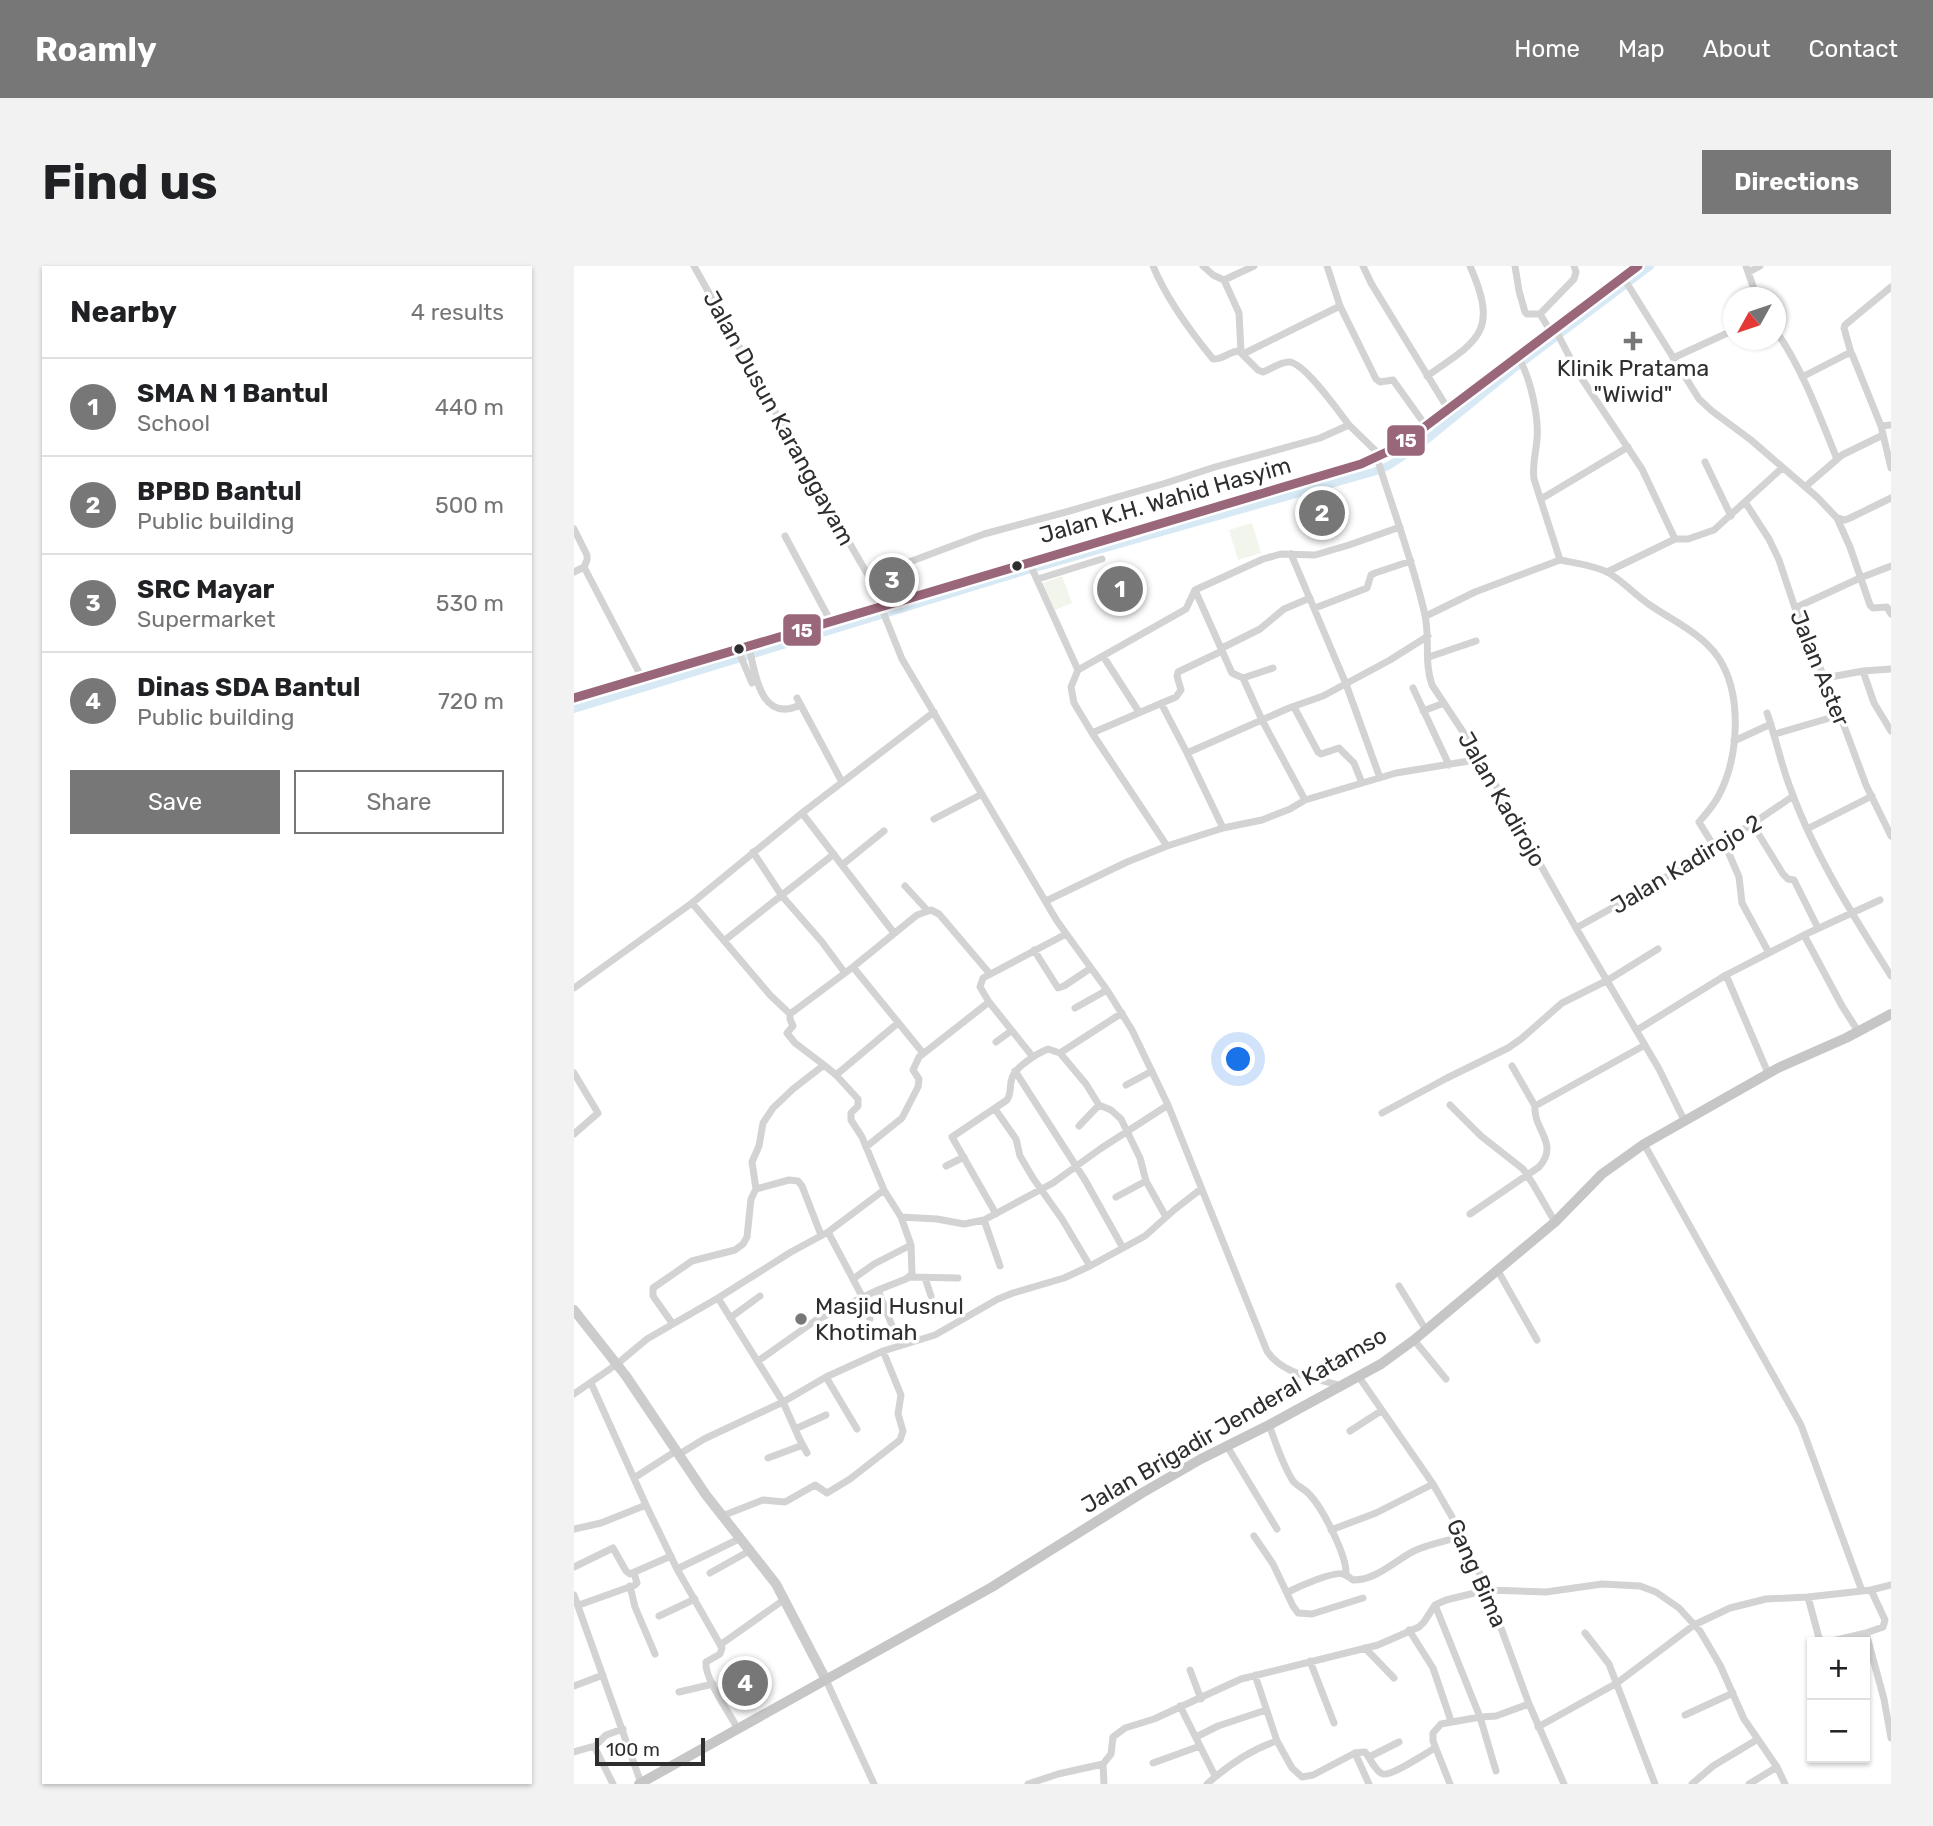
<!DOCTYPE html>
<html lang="en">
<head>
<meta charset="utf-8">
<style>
  body { margin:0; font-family:Rubik,sans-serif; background:#f2f2f2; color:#202124 }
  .controls { position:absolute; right:21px; bottom:21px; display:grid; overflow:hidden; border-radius:0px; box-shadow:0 2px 5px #0004 }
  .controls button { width:63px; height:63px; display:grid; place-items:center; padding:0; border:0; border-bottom:2px solid #e0e0e0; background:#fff; color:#202124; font:35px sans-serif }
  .compass { position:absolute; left:1149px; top:21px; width:63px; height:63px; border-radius:50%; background:#fff; box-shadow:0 2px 5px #0004; rotate:230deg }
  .scale { position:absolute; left:21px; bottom:18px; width:110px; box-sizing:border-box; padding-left:7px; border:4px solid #2e2e2e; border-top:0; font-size:19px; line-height:24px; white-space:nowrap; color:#2e2e2e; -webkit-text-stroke:5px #fff; paint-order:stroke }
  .you { position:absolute; left:665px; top:794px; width:24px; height:24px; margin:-18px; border:5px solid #fff; border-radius:50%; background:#1a73e8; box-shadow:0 0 0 10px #1a73e833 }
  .badge { display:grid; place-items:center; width:46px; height:46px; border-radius:50%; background:#777; color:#fff; font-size:23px; font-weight:700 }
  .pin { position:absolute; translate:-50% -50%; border:4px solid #fff; box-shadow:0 2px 7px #0006 }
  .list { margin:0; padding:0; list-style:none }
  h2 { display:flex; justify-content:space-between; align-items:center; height:91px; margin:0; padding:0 28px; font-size:30px }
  h2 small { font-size:23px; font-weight:400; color:#757577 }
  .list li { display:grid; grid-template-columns:46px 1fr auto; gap:21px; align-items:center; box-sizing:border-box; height:98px; padding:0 28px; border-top:2px solid #e0e0e0 }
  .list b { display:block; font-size:26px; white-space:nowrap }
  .list p { margin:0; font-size:23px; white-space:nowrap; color:#757577 }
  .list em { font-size:23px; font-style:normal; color:#757577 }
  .actions { display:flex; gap:14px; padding:21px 28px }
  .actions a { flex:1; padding:16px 0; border:2px solid #777; border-radius:0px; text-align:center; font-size:24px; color:#777 }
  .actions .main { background:#777; color:#fff }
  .map { position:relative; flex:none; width:1317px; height:1518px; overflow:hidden; border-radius:0px }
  header { display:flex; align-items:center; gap:42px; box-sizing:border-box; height:98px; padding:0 35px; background:#777; color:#fff }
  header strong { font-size:33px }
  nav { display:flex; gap:38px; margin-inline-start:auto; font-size:24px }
  .intro { display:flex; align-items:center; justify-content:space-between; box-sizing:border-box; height:168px; padding:0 42px }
  h1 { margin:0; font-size:49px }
  .button { padding:18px 32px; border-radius:0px; background:#777; color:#fff; font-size:24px; font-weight:700 }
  main { display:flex; gap:42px; padding:0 42px }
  aside { flex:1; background:#fff; border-radius:0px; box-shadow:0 2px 5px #0004 }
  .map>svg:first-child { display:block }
  .green { fill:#f1f5eb }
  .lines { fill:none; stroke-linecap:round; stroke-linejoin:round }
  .canal { stroke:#d6e9f4; stroke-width:8 }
  .minor { stroke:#d3d3d3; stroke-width:7 }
  .secondary { stroke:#ccc; stroke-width:10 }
  .primary { stroke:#c6c6c6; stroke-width:10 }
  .bus-1-casing { stroke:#fff; stroke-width:14 }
  .bus-1 { stroke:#99667a; stroke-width:9 }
  .poi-dot { fill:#777; stroke:#fff; stroke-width:2.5 }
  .bus-dot { fill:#2e2e2e; stroke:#fff; stroke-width:2.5 }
  .labels { text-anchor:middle; stroke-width:7; stroke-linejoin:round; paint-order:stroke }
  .poi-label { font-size:23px; fill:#2e2e2e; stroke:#fff }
  .street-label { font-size:23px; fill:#2e2e2e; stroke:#fff }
  .line-badge { stroke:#fff; stroke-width:2.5 }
  .badge-label { font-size:19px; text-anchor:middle; font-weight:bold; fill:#fff }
</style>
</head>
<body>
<header>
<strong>Roamly</strong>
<nav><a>Home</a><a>Map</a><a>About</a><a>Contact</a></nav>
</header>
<div class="intro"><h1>Find us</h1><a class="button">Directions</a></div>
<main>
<aside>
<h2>Nearby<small>4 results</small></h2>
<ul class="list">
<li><span class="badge">1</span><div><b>SMA N 1 Bantul</b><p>School</p></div><em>440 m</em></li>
<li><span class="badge">2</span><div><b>BPBD Bantul</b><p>Public building</p></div><em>500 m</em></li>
<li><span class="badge">3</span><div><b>SRC Mayar</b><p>Supermarket</p></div><em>530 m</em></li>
<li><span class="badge">4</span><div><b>Dinas SDA Bantul</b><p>Public building</p></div><em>720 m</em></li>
</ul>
<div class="actions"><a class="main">Save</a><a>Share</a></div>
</aside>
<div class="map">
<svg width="1317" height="1518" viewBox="0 0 1317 1518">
  <rect width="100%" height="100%" fill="#fff"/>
  <path class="green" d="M678,257L687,287L664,294L655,264Z
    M488,310L498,337L481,344L469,317Z"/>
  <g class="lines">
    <path class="canal" d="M0,443L454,304L799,206L814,200L845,180L942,101L1076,0"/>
    <path class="minor" d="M120,0L246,226L295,311L328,393L483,655L533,724L558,764L594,839L693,1085C709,1109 742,1112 768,1120
      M629,0L639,9L650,14
      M753,0L766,40L802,113L806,116L819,114L852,160
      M789,0L797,17L874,143
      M941,0L945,25L951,46L953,48H966
      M1172,0L1183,32
      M1175,6L1186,0
      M1049,11L1125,133L1138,145L1177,174L1243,231L1263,252L1271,254L1276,252L1317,232
      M981,63L1004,107L1068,203L1101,273H1114L1140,264L1208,202
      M1202,65C1229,104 1245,149 1263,193
      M977,66L966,48L1000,13L1002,6L1000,0
      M667,86L665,47L650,14L680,0
      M1277,87L1270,62L1271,59L1317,21
      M669,88L766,40
      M1099,92L1160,64
      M853,110C905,74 925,66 896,0
      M1228,111L1273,88H1278L1307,160L1317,202
      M775,159L807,190
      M1307,160L1317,159
      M803,192C819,244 839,295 851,349C856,372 850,397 858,419L907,493L1002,662L1085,803L1110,854
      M1131,196L1157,250
      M1231,221L1268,189L1309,169
      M967,233L1054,181
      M1171,236L1195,273L1205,294L1221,342L1266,449L1292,519L1317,570
      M1263,252L1276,281L1296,339L1299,342L1313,341L1317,348
      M0,263L13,289V294L10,301L68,412
      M211,270L257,356
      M717,288L772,418L806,512
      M986,294C1001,297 1019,299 1033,306C1048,314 1061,329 1076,339C1099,355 1127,367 1144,391C1169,428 1165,492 1144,531C1139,540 1132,548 1125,556L1141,582
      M455,296L504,404
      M0,306L10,301
      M1033,306L1101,273
      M295,311L410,268L492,246L592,217L641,201L746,172L775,159C765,146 730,96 715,96C706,96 697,103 689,106L684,104L665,85C656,85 648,94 639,93C616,65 593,34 579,0
      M464,313L528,293
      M621,324L658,407L669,412L688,454L731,534
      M741,342L793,322L797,309L801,307L837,295
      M1221,342L1286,312L1317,300
      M852,350L901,326L986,294L960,213C958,199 962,187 963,173C965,150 956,110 944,91
      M175,381C181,408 187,458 226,439
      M648,382L686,363L710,343L736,332
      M164,384L178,417
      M529,390L565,446
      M855,391L902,375
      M1289,405L1300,437L1317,465
      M669,412L699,402
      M1251,412L1289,405L1317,403
      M839,422L875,499
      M223,432L268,516
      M587,437L613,487L649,562
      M720,441L744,486L747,488L765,482L780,497L788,517
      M849,445L870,437
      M1193,447C1202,472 1207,499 1217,524C1241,590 1280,651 1317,710
      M518,467L602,431L607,424L603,410L604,406L648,385
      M1201,468L1266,449
      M1160,475L1197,458
      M613,487L715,442L749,430L816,394L854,370
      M228,547L320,667
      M360,553L408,528
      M1179,559L1209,608L1214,613L1220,614L1244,662
      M1233,563L1298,530
      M1150,576L1165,611L1168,637L1195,687
      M593,580L518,467L500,437L497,421L504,404L612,343L621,324L689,293L707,288L741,289L775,279L826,261
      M179,586L208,630L248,676L271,707
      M268,599L310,565
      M331,620L353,644
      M472,635L553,596L593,580L649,562L688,554L716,543L731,534L822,507L907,493
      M1002,662C1076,621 1150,579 1219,530
      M1230,669L1268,740L1284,765
      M151,674L260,588
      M460,684L484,722L490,720L517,702
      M279,701L349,787
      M0,722L118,637L228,547L360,446
      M415,736L459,791
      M501,742L533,724
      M216,748L279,701L343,649L357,644L365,648L416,708
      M1063,764L1152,709
      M422,776L437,765
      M486,787L548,747
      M250,799L262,809L324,757
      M938,800L961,840
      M441,805L511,914L549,982
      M0,807L24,847L0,868
      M1194,807L1152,709L1230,669L1306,634
      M262,809L284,833V840L277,847V854L288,871L310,924L327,951L363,953L390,958L410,954L479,917L526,883L594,839
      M552,819L578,805
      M876,839L907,870L949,903L959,918L981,956
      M421,843L442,873L446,890L459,912L488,953L516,1000
      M808,847L873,812L934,782L947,773L988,737L1034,714L1084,683
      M505,860L525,839
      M1070,878L1227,1159L1288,1325
      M292,881L328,852L344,821L345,813L339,804L345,791L415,736L406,721L409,712L492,668
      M372,900L390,891
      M182,923L215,914L224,915L228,920L247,969
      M542,931L572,915
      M422,948L378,871L433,834C438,826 435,820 438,812C441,801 464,787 474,783L486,787L512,818L525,839L537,844L547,853L566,892L572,915L592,951
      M896,948L965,901C986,877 959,864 961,840L1071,779
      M410,954L426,1000
      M254,966L289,1032L296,1053
      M924,1005L963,1074
      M335,1011L384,1012
      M351,1012L357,1030
      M279,1013L300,998L337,979
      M825,1020L852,1064
      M144,1032L209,1136L225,1172L233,1187
      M156,1052L186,1030
      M98,1057L79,1030V1022L118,995L161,984L169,978L173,971L177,933L182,923L178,896L185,880L189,857L199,842L219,823L250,799L221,777L213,767L219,760L216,753V748L196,729L118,637
      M840,1074L872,1113
      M326,1080L304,1024L332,1013L338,1008L337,979L327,951
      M184,1095L242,1054L304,1024
      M252,1111L283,1163
      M785,1111L859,1218L889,1270L913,1324L955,1438L990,1518
      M17,1117L72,1239L103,1303L148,1382L146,1388L132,1396C130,1412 156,1448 164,1463
      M0,1128L43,1098L73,1073L144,1032L217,986L254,966L310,924
      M695,1159C702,1177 708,1198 719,1215C724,1221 731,1223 736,1229C749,1243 773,1290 772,1308
      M221,1163L252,1149
      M776,1165L807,1145
      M653,1180L703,1263
      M104,1189L130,1173L209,1136L252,1111L309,1085L361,1069L424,1033L439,1027L490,1012L516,1000L571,970L600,944L627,923
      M194,1192L229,1179
      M60,1212L102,1185
      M148,1250L189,1234L211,1236L241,1219L253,1227L276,1213L326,1174L329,1165L324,1148L327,1129L309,1085
      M0,1263L27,1257L72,1239
      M757,1264L802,1247L859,1218
      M680,1270L699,1298L719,1340L724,1347L738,1348L789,1332
      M0,1301L39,1282L52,1305L56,1308L97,1290
      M103,1303L167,1272
      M136,1307L177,1284
      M56,1320L61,1341L81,1388
      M1297,1324L1311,1354L1309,1361L1292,1367L1310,1433L1317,1472
      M714,1326C724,1321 759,1305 769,1308C773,1309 776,1312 779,1314C803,1314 820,1295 840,1285C855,1278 873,1275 889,1270
      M0,1329L67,1517
      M1234,1331L1245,1372L1250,1376
      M5,1339L61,1319L63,1317L60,1307
      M861,1339L906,1451L867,1458L859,1467V1475L876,1518
      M85,1350L121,1333
      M835,1364L859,1402L877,1455
      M1011,1367L1035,1398L1081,1518
      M1254,1376L1292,1367
      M146,1379L211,1333
      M791,1382L820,1412
      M736,1395L760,1457
      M616,1404L627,1433
      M681,1409L703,1475
      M252,1414L300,1518
      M0,1420L29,1409
      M105,1426L139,1418
      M606,1440L641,1510
      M1111,1449L1159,1427
      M964,1461L1043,1417L1120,1359L1156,1342L1192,1333L1234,1331L1297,1324L1317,1319
      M622,1471L644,1460L692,1444
      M20,1481L32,1469L49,1463
      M0,1486L17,1481L21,1482L39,1518
      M781,1487L791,1486C796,1492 802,1506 809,1508C818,1510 852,1487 861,1482
      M795,1491L825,1476
      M579,1497L626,1480
      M529,1498L537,1488L539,1471L551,1462L580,1453L667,1413L804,1379L845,1361L850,1356L861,1339L872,1334L913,1324L972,1326L1028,1318L1066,1320L1082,1326L1105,1342L1126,1365L1146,1399L1170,1453L1203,1501L1211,1518
      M922,1505L906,1451L922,1450L955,1438
      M454,1518L484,1508L529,1498L530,1518
      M633,1518C652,1501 678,1483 703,1475L718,1502L728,1511L739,1509L781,1487L795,1518
      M1118,1518L1139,1500L1184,1473
      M1175,1518L1203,1501"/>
    <path class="secondary" d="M0,1044L52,1110L132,1229L202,1318L252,1414"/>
    <path class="primary" d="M0,432L455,296L787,198L815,185L836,172L1064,0
      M65,1518L418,1321L568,1227L627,1193L695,1159L807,1098L840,1074L981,956L1028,908L1070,878L1204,802L1272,772L1317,748"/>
    <defs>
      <path id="bus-1" d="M0,432L787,198L815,185L836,172L1064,0"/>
    </defs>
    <use href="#bus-1" class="bus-1-casing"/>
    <use href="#bus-1" class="bus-1"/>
  </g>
  <g class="poi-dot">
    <path d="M1055.5 64.5h7v7h7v7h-7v7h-7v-7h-7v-7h7z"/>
    <circle cx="227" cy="1053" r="7"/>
  </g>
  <g class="bus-dot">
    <circle cx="443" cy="300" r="6"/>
    <circle cx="165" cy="383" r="6"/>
  </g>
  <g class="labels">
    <g class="poi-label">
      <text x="1059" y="110">Klinik Pratama<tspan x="1059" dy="26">"Wiwid"</tspan></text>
      <text x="241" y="1048" text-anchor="start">Masjid Husnul<tspan x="241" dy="26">Khotimah</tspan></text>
    </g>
    <g class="street-label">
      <text transform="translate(205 152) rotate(61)" y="8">Jalan Dusun Karanggayam</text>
      <text transform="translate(591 234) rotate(-16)" y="8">Jalan K.H. Wahid Hasyim</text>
      <text transform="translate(1246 402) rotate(68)" y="8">Jalan Aster</text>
      <text transform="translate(928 533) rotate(60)" y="8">Jalan Kadirojo</text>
      <text transform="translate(1112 598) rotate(-31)" y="8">Jalan Kadirojo 2</text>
      <text transform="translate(660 1154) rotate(-30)" y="8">Jalan Brigadir Jenderal Katamso</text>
      <text transform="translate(903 1307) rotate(66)" y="8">Gang Bima</text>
    </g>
  </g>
  <g class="line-badge">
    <rect x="812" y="158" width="40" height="33" rx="7" fill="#99667a"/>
    <rect x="208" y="347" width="40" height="34" rx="7" fill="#99667a"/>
  </g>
  <g class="badge-label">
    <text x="832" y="181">15</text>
    <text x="228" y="371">15</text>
  </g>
</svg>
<div class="controls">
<button>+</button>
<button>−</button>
</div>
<svg class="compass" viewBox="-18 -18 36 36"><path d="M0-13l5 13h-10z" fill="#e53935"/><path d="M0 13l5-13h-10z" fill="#757577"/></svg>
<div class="scale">100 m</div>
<div class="you"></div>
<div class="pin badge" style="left:546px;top:323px">1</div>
<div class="pin badge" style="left:748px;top:247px">2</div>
<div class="pin badge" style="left:318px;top:314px">3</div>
<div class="pin badge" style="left:171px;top:1417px">4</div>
</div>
</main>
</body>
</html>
